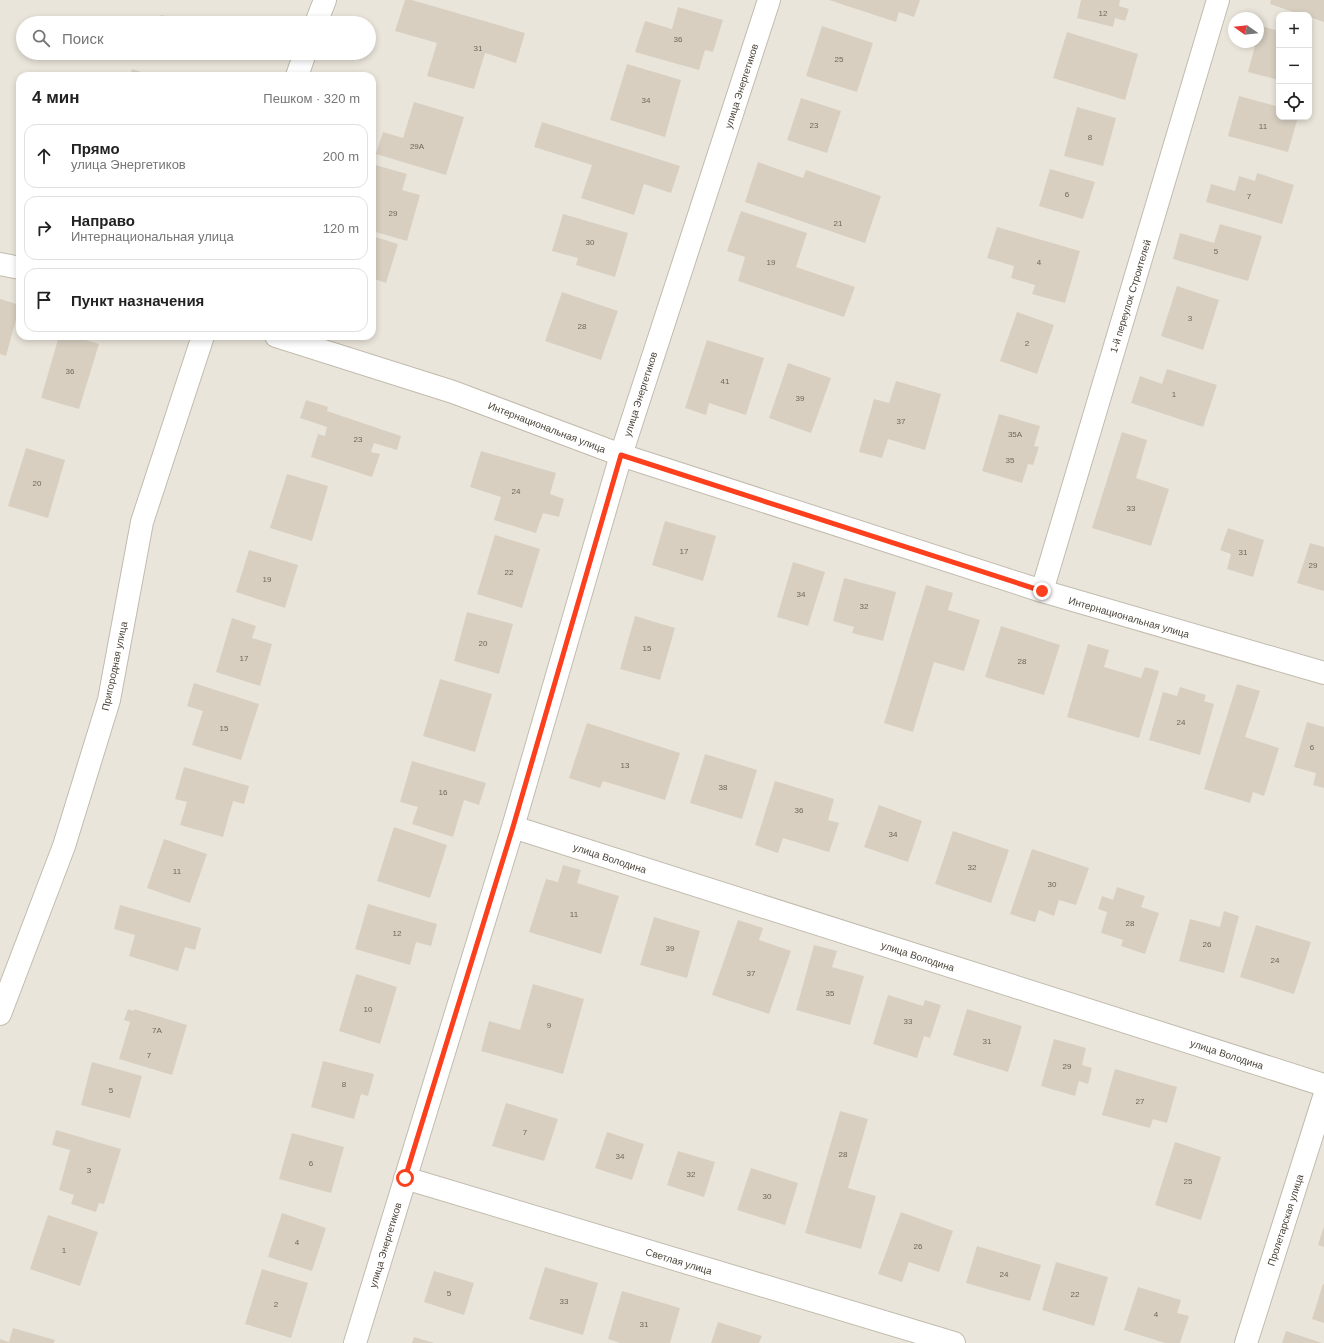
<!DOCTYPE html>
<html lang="ru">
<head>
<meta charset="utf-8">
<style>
  body { margin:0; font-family:Helvetica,sans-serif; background:#f2f2f2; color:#222 }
  .controls { position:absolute; right:12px; top:12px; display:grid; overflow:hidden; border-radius:8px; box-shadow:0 2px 6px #0003 }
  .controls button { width:36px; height:36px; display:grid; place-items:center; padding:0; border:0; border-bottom:1px solid #e0e0e0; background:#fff; color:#222; font:20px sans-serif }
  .compass { position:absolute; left:1228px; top:12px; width:36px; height:36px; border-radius:50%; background:#fff; box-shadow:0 2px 6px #0003; rotate:285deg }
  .stop { position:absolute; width:12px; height:12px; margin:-9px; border:3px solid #fc3f1d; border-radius:50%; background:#fff }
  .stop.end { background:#fc3f1d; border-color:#fff; box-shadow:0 1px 4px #0008 }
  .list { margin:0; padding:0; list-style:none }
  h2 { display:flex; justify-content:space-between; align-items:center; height:52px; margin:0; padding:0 16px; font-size:17px }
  h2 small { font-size:13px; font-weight:400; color:#767676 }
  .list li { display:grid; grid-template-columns:26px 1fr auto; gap:12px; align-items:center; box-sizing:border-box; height:64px; margin:0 8px 8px; padding:0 8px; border:1px solid #e0e0e0; border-radius:12px }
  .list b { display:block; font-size:15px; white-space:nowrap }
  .list p { margin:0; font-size:13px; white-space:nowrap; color:#767676 }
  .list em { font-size:13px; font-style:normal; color:#767676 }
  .icon { flex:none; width:22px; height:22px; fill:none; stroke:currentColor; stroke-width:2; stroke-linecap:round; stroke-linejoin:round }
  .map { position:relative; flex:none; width:1324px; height:1343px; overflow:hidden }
  .search { position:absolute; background:#fff; box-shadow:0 2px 6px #0003; left:16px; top:16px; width:360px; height:44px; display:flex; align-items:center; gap:10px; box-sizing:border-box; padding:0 14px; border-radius:22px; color:#767676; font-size:15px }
  .panel { position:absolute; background:#fff; box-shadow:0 2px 6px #0003; left:16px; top:72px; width:360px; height:268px; border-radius:12px }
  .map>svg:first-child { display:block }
  .residential { fill:#eae5da; fill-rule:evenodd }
  .building { fill:#d8cfc1 }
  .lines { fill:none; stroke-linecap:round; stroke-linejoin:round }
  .minor-casing { stroke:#c2bbae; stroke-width:24 }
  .minor { stroke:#fff; stroke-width:22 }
  .route { stroke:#fc3f1d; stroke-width:5 }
  .labels { text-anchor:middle; stroke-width:3; stroke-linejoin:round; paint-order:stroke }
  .number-label { font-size:8px; fill:#6e675b }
  .street-label { font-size:10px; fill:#4b4439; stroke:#fff }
</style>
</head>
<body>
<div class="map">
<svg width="1324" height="1343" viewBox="0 0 1324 1343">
  <rect width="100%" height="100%" fill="#f6f3ec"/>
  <path class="residential" d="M0,0H1324V1343H0ZM1279,15H1309V117H1279ZM1234,18H1258V42H1234ZM23,23H369V53H23ZM20,76H372V336H20Z"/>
  <path class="building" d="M405,0H412L525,33L516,63L485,53L474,89L427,76L437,43L395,31Z
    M829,0H920L914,17L899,12L896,22Z
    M1081,0H1120L1119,6L1129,9L1125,21L1115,18L1113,27L1077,18Z
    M1271,0H1324V22L1309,17V15H1302L1270,4Z
    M678,7L723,20L713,52L705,50L699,70L635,52L645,21L672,29Z
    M161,15L189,23H159Z
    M822,26L873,43L857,92L806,76Z
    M1261,26L1279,31V80L1248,72L1256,42H1258V35Z
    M1067,32L1138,54L1125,100L1053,78Z
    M168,53H190L189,59Z
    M627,64L681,80L665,137L610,120Z
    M132,69L153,76H130Z
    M1239,96L1279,107V117H1298L1288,152L1228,136Z
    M801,98L841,111L827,153L787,140Z
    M414,102L464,117L446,175L376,154L383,132L403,138Z
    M1077,107L1116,118L1103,166L1064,156Z
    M542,122L680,166L671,193L644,184L634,215L581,198L592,165L534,147Z
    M758,162L803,178L806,170L881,196L865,243L745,202Z
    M372,164L407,174L402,190L420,195L407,241L372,231Z
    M1050,169L1095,182L1083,219L1039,206Z
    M1257,173L1294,185L1282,224L1206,202L1211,184L1235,191L1239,176L1255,181Z
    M741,211L807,233L796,267L855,287L844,317L738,281L745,257L727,251Z
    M563,214L628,233L615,277L576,265L578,258L552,251Z
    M1220,224L1262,236L1248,281L1173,259L1180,233L1214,243Z
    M997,227L1080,251L1065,303L1032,294L1035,285L1011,278L1014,266L987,258Z
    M372,236L398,244L386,283L372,278Z
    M1177,286L1219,300L1203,350L1161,336Z
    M562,292L618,311L601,360L545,341Z
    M0,299L20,305L6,356L0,354Z
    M1017,312L1054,325L1037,374L1000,361Z
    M59,336H73L99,344L79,409L41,398Z
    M707,340L764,358L746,415L709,403L706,415L685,408Z
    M788,363L831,378L811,433L769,418Z
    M1167,369L1217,385L1203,427L1131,403L1140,376L1162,384Z
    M896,381L941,394L925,450L888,439L882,458L859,452L874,399L889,403Z
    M306,400L328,407L327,411L401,436L397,450L374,443L371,452L380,454L372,477L311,457L318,434L325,436L327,427L300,418Z
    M999,414L1040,426L1034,446L1039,447L1033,465L1028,464L1022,483L982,471Z
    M1122,432L1147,440L1136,478L1169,489L1151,546L1092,528Z
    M26,448L65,460L48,518L8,506Z
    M481,451L556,473L550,494L564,499L559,517L543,513L536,533L494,520L501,497L470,487Z
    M287,474L328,486L312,541L270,528Z
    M665,521L716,536L703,581L652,565Z
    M1228,528L1264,540L1253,577L1227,569L1231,554L1220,550Z
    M495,535L540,549L522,608L477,594Z
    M1310,543L1324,547V591L1297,583Z
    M249,550L298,565L285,608L236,592Z
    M793,562L825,572L808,626L777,617Z
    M844,578L896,592L883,641L852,633L854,627L833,621Z
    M926,585L953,593L948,610L980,620L964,671L934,662L913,732L884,723Z
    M467,612L513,624L499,674L454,661Z
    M635,616L675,628L660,680L620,669Z
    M232,618L256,626L252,638L272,644L260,686L216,672Z
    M1001,626L1060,645L1044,695L985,677Z
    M1088,644L1109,650L1104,667L1141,678L1145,667L1159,671L1139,738L1067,717Z
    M440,679L492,694L475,752L423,736Z
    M194,683L259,704L241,760L192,745L203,711L187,706Z
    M1237,684L1260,691L1245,737L1279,748L1264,796L1253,792L1250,803L1204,789Z
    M1180,687L1206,695L1204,701L1214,704L1200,755L1149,740L1163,692L1177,696Z
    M1307,722L1324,727V788L1313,785L1316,773L1294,767Z
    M587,723L680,753L665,800L603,781L600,788L569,778Z
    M705,754L757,770L742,819L690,803Z
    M412,761L486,783L479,805L464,800L453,837L412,824L418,807L400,802Z
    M184,767L249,786L244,804L233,801L223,837L180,825L187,802L175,799Z
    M775,781L834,799L828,820L839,823L829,852L783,838L778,853L755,845Z
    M879,805L922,821L908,862L864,847Z
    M394,827L447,845L430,898L377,881Z
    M953,831L1009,850L991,903L935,884Z
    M164,839L207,854L190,903L147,888Z
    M1032,849L1089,868L1076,905L1059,900L1054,916L1039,910L1035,922L1010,914Z
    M563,865L581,870L577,883L619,896L601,954L529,932L546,879L558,882Z
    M1117,887L1145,896L1141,907L1159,913L1145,954L1121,946L1123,940L1101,933L1107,912L1098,909L1102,896L1113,900Z
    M368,904L437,924L431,946L416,942L410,965L355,949Z
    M120,905L201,928L195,950L185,947L178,971L129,956L135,935L114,929Z
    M1224,911L1239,916L1224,973L1179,961L1190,919L1220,927Z
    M654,917L700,931L687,978L640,965Z
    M738,920L763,928L759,940L791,951L769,1014L712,995Z
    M1256,925L1311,942L1294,994L1240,977Z
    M814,945L837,951L832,967L864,976L850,1025L796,1010Z
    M356,974L397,987L380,1044L339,1031Z
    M533,984L584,999L563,1074L481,1051L489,1021L520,1030Z
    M888,995L923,1006L925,1000L941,1005L930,1038L924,1036L917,1058L873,1044Z
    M128,1009L134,1011V1009L187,1025L172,1075L119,1059L130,1022L124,1020Z
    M967,1009L1022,1026L1008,1072L953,1055Z
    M1054,1039L1086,1048L1082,1065L1092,1068L1088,1084L1079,1081L1075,1096L1041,1086Z
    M323,1061L374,1074L368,1096L361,1094L354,1119L311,1107Z
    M92,1062L142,1076L130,1118L81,1105Z
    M1115,1069L1177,1087L1167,1123L1153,1119L1150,1128L1102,1115Z
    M506,1103L558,1119L544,1161L492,1146Z
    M840,1111L868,1119L848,1188L876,1196L861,1249L805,1233Z
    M56,1130L121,1149L104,1204L99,1203L96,1212L71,1204L74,1195L59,1190L70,1150L52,1145Z
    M607,1132L644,1144L632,1180L595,1168Z
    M292,1133L344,1147L331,1193L279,1179Z
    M1175,1142L1221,1157L1201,1220L1155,1205Z
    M678,1151L715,1162L704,1197L667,1185Z
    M751,1168L798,1183L785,1225L737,1210Z
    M901,1212L953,1231L939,1272L909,1262L902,1282L878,1274Z
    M282,1213L326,1228L312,1271L268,1257Z
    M48,1215L98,1232L80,1286L30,1269Z
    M1324,1226V1247L1318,1245Z
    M977,1246L1041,1265L1030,1301L966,1283Z
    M1056,1262L1108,1277L1094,1326L1042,1310Z
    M545,1267L598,1283L583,1335L529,1319Z
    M262,1269L308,1283L291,1338L245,1324Z
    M434,1271L474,1283L464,1315L424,1302Z
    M1323,1284H1324V1323L1312,1319Z
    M1138,1287L1181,1300L1177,1313L1189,1316L1180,1343H1165L1124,1330Z
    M622,1291L680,1308L670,1343H620L608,1339Z
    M718,1322L762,1336L759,1343H711Z
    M13,1328L55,1340L54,1343H0V1339L9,1342Z
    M1286,1331L1322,1343H1282Z
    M414,1337L434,1343H412Z"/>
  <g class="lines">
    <defs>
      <path id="minor" d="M316,23L325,0
        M297,76L305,53
        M0,264L20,268
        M276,336L453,392L621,455L1042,591L1324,673
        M1042,591L1218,0
        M513,827L1324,1085
        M0,1014L64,846L109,700L142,522L203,336
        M405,1178L954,1343
        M355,1343L513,827L621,455L769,0
        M1246,1343L1324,1097"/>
    </defs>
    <use href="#minor" class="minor-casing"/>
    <use href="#minor" class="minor"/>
  </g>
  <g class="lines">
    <path class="route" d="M405,1178L513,827L621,455L1042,591"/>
  </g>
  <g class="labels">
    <g class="number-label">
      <text x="1103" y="16">12</text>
      <text x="678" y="42">36</text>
      <text x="478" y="51">31</text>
      <text x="839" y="62">25</text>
      <text x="646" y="103">34</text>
      <text x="814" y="128">23</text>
      <text x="1263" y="129">11</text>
      <text x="1090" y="140">8</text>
      <text x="417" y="149">29А</text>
      <text x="1067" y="197">6</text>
      <text x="1249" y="199">7</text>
      <text x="393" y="216">29</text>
      <text x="838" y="226">21</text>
      <text x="590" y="245">30</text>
      <text x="1216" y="254">5</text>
      <text x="771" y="265">19</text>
      <text x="1039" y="265">4</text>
      <text x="1190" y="321">3</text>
      <text x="582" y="329">28</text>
      <text x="1027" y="346">2</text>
      <text x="70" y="374">36</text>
      <text x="725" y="384">41</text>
      <text x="1174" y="397">1</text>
      <text x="800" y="401">39</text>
      <text x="901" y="424">37</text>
      <text x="1015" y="437">35А</text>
      <text x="358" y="442">23</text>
      <text x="1010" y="463">35</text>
      <text x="37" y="486">20</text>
      <text x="516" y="494">24</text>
      <text x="1131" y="511">33</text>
      <text x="684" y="554">17</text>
      <text x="1243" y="555">31</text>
      <text x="1313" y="568">29</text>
      <text x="509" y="575">22</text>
      <text x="267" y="582">19</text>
      <text x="801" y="597">34</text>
      <text x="864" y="609">32</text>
      <text x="483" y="646">20</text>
      <text x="647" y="651">15</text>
      <text x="244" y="661">17</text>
      <text x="1022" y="664">28</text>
      <text x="1181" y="725">24</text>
      <text x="224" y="731">15</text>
      <text x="1312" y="750">6</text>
      <text x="625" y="768">13</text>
      <text x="723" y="790">38</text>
      <text x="443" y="795">16</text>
      <text x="799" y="813">36</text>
      <text x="893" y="837">34</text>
      <text x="972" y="870">32</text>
      <text x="177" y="874">11</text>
      <text x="1052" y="887">30</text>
      <text x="574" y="917">11</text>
      <text x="1130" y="926">28</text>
      <text x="397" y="936">12</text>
      <text x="1207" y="947">26</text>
      <text x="670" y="951">39</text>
      <text x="1275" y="963">24</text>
      <text x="751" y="976">37</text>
      <text x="830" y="996">35</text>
      <text x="368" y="1012">10</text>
      <text x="908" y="1024">33</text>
      <text x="549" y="1028">9</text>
      <text x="157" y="1033">7А</text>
      <text x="987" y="1044">31</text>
      <text x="149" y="1058">7</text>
      <text x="1067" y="1069">29</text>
      <text x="344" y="1087">8</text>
      <text x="111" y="1093">5</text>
      <text x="1140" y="1104">27</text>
      <text x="525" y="1135">7</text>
      <text x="843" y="1157">28</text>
      <text x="620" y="1159">34</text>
      <text x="311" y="1166">6</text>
      <text x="89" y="1173">3</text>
      <text x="691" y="1177">32</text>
      <text x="1188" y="1184">25</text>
      <text x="767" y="1199">30</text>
      <text x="297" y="1245">4</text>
      <text x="918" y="1249">26</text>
      <text x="64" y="1253">1</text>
      <text x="1004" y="1277">24</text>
      <text x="449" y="1296">5</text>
      <text x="1075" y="1297">22</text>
      <text x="564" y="1304">33</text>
      <text x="276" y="1307">2</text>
      <text x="1156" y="1317">4</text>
      <text x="644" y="1327">31</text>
    </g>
    <g class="street-label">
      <text transform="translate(741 86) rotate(-72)" y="4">улица Энергетиков</text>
      <text transform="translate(1130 296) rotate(-73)" y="4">1-й переулок Строителей</text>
      <text transform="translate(640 394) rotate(-72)" y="4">улица Энергетиков</text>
      <text transform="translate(547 427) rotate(21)" y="4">Интернациональная улица</text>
      <text transform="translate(1129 617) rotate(16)" y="4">Интернациональная улица</text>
      <text transform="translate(114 666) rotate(-78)" y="4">Пригородная улица</text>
      <text transform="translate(610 858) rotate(18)" y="4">улица Володина</text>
      <text transform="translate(918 956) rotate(18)" y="4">улица Володина</text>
      <text transform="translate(1227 1054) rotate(18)" y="4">улица Володина</text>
      <text transform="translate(1285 1220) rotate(-72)" y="4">Пролетарская улица</text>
      <text transform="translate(385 1245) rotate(-73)" y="4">улица Энергетиков</text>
      <text transform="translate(679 1261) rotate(17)" y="4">Светлая улица</text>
    </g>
  </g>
</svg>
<div class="controls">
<button>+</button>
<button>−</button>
<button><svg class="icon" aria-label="locate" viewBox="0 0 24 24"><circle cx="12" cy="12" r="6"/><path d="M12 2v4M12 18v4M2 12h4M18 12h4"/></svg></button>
</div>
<svg class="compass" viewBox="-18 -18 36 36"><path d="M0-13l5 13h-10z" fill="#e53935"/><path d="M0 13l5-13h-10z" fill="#767676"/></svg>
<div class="stop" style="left:405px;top:1178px"></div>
<div class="stop end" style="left:1042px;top:591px"></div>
<div class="search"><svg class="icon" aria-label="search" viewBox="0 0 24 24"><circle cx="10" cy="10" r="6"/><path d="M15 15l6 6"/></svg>Поиск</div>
<section class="panel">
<h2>4 мин<small>Пешком · 320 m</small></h2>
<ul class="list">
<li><svg class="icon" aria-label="ahead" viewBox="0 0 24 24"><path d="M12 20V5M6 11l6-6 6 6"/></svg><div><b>Прямо</b><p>улица Энергетиков</p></div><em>200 m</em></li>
<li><svg class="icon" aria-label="right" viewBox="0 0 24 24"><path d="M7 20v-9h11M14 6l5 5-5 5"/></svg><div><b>Направо</b><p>Интернациональная улица</p></div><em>120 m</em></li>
<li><svg class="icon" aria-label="arrive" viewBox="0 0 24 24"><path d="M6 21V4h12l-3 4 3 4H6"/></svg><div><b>Пункт назначения</b></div></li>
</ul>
</section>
</div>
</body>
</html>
